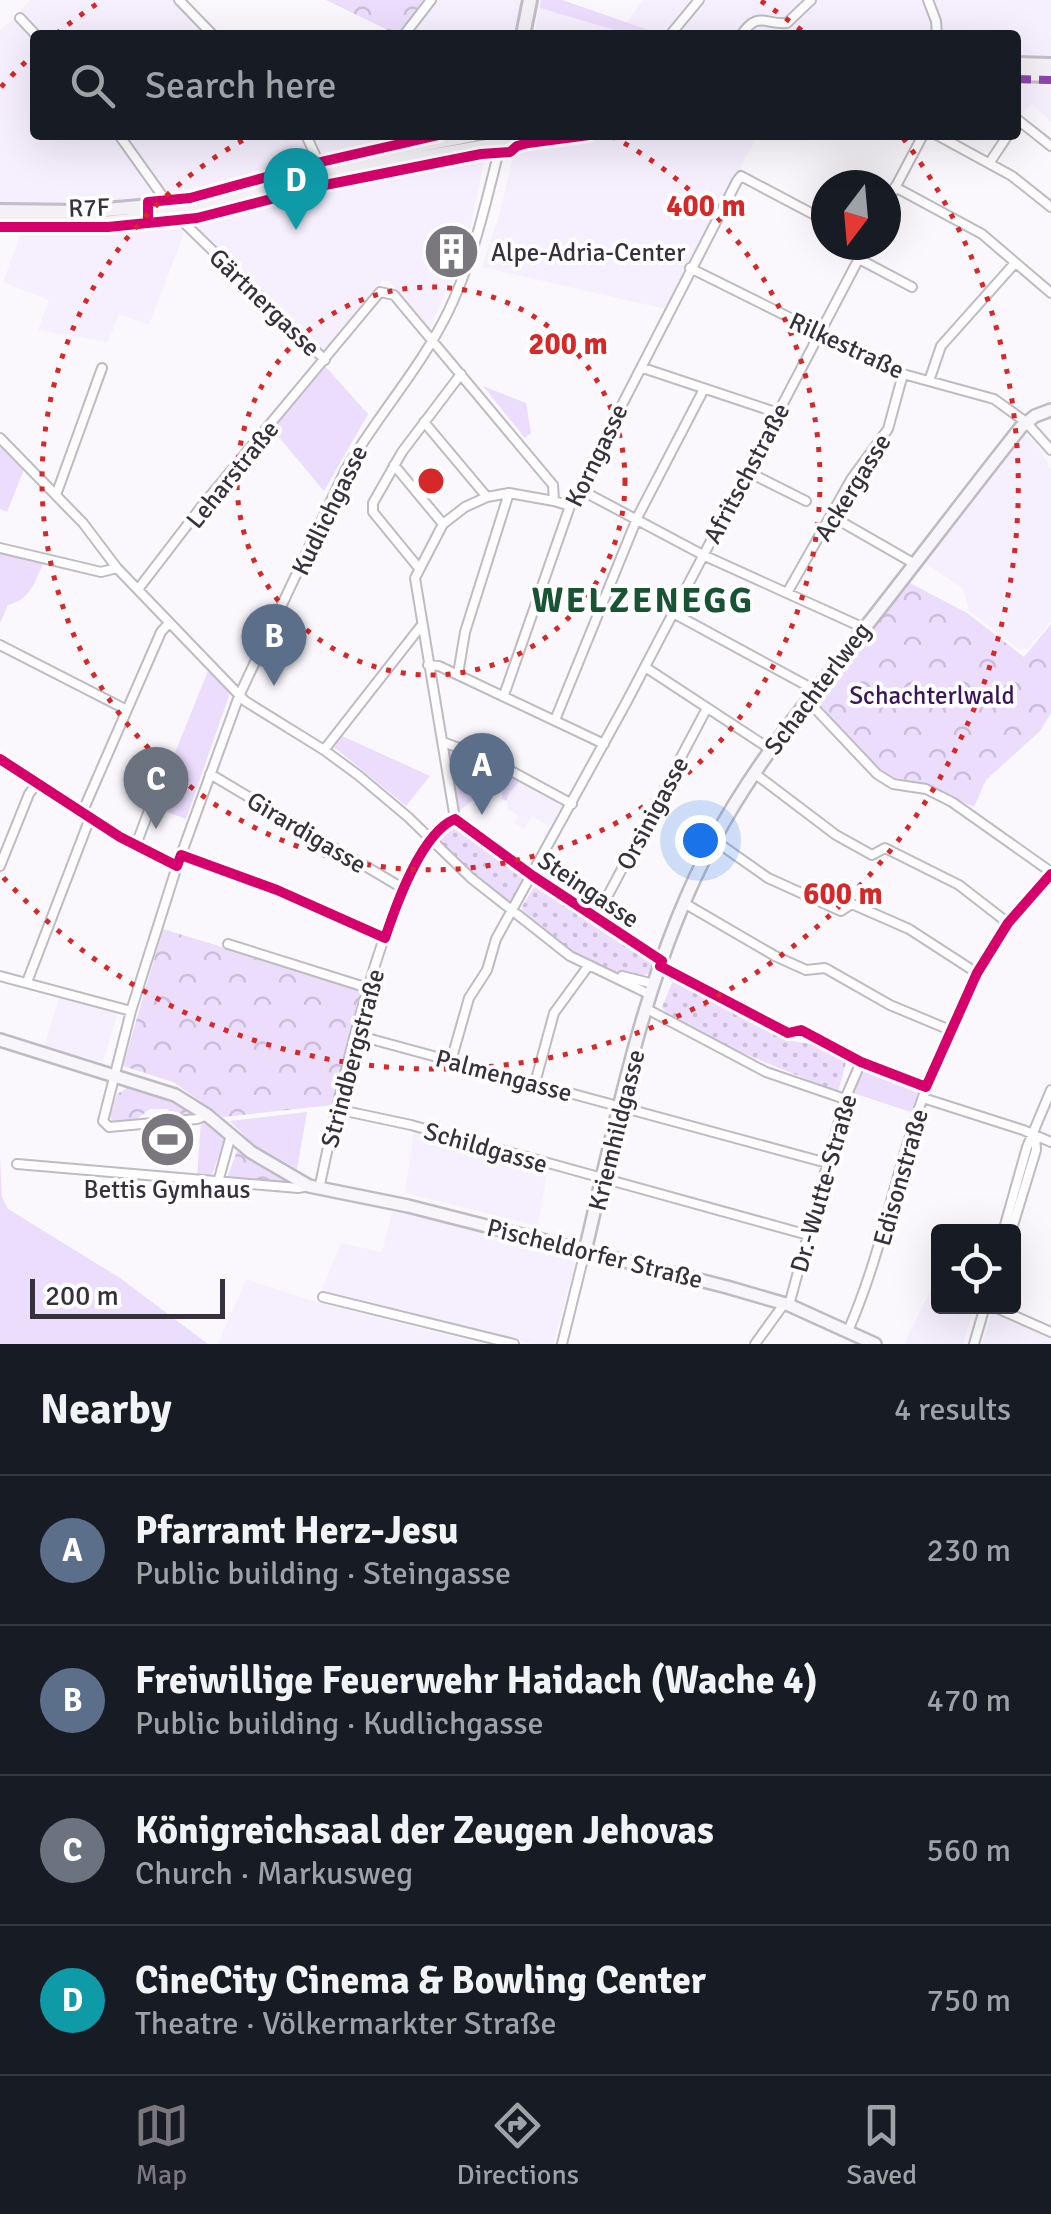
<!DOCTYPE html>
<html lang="en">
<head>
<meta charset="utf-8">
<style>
  body { margin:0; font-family:Signika,sans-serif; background:#20242c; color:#f1f3f6 }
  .controls { position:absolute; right:30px; bottom:30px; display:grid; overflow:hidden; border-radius:10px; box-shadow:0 10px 40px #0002 }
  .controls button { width:90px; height:90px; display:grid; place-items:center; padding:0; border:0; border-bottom:2px solid #363941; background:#171b24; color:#f1f3f6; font:50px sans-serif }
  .compass { position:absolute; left:811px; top:170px; width:90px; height:90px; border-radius:50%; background:#171b24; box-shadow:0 10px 40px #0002; rotate:196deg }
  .scale { position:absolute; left:30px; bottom:25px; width:195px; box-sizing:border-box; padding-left:10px; border:5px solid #36313c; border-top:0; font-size:28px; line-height:35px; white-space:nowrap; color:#36313c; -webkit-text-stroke:8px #fff; paint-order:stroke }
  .you { position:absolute; left:700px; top:840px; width:35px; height:35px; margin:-25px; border:8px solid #fff; border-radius:50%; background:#1a73e8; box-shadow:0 0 0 15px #1a73e833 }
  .badge { display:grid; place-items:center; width:65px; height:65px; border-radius:50%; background:#7b777f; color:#fff; font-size:32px; font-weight:700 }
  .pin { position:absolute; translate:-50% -82px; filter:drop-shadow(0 2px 5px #0008) }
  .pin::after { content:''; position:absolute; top:52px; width:35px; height:30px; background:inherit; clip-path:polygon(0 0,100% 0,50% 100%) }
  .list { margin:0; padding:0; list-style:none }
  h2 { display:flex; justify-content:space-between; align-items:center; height:130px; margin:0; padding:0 40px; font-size:42px }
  h2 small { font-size:32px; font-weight:400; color:#9ea1a6 }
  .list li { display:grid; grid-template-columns:65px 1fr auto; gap:30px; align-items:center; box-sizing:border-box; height:150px; padding:0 40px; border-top:2px solid #363941 }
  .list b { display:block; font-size:38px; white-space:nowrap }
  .list p { margin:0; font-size:32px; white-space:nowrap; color:#9ea1a6 }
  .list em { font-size:32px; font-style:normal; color:#9ea1a6 }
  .icon { flex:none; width:55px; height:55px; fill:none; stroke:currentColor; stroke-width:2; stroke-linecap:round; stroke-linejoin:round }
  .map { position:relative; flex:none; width:1051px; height:1344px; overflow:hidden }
  .search { position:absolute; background:#171b24; box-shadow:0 10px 40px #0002; left:30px; right:30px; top:30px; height:110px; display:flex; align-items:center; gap:25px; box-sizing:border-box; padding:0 35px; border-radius:10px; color:#9ea1a6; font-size:38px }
  .sheet { height:730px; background:#171b24 }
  nav { display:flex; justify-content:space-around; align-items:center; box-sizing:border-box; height:140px; border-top:2px solid #363941; background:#171b24; font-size:28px; color:#9ea1a6 }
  nav a { display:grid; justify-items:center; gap:5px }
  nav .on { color:#7b777f }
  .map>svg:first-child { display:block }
  .built { fill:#f6f0fe }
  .grass { fill:#ecddfd }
  .forest { fill:url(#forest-crowns) }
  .park { fill:url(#park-dots) }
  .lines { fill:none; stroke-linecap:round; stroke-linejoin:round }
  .street-casing { stroke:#bfbbc2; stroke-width:12 }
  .secondary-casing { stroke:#bfbbc2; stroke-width:16 }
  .primary-casing { stroke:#c2bcc9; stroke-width:18 }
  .street { stroke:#fefeff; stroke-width:8 }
  .secondary { stroke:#f8f6fa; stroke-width:11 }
  .primary { stroke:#f3f0f6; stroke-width:12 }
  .quiet { stroke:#8e44ad; stroke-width:8; stroke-dasharray:15 8; stroke-linecap:butt }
  .cycleway-casing { stroke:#fff; stroke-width:16 }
  .cycleway { stroke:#d6006c; stroke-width:10 }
  .ring { fill:none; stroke:#d62828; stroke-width:5; stroke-dasharray:5 10 }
  .labels { text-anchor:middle; stroke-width:8; stroke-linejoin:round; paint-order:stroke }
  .street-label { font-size:25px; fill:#36313c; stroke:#fff }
  .poi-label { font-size:25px; fill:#36313c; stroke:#fff; text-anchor:start }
  .park-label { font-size:25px; fill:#3c145a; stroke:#fff }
  .district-label { font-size:35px; font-weight:bold; letter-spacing:2.5px; fill:#185334; stroke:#fff }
  .centre { fill:#d62828; stroke:#fff; stroke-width:5 }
  .ring-label { font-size:30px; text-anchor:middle; font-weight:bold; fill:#d62828; stroke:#fff; stroke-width:8; stroke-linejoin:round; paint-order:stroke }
</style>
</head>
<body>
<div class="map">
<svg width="1051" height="1344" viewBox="0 0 1051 1344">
  <defs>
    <pattern id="forest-crowns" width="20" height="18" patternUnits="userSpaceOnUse" patternTransform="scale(2.5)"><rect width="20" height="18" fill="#ecddfd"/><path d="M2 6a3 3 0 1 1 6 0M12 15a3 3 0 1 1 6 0" fill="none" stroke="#cbbeda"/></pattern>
    <pattern id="park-dots" width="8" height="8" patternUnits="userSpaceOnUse" patternTransform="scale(2.5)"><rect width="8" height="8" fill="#ecddfd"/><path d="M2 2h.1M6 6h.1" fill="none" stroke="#cbbeda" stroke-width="1.8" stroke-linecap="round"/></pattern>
  </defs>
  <rect width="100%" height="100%" fill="#faf8fc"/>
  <path class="built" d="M31,0H175L208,35H35V135H300L315,163L189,195L149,201L79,206L0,205V31Z
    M437,0H523L513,35H409Z
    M540,0H563L626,23L643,0H1051V59H1016V35H534Z
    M1016,80L1051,81V121L1031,104L1018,118L1016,116Z
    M312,135H421L327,160Z
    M599,135H753V144L665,309L482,267L499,216L515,149Z
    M485,156L467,245L429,330L389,281H382L326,353L198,230L200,220L329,186Z
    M175,222L185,231L149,325L119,314L108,342L38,330L49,300L3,282L22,230L78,231Z
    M1022,432L1036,443L1051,469V622L1027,649H1019L969,611L963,589L924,562Z
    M522,779L567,804L551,838H543L549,826L532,816L524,829L514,823L518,815L507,809L509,793Z
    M61,991L119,1008L104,1059L99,1061L44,1047Z
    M414,1130L548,1168L538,1226L405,1193Z
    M392,1212L412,1214L571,1255L575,1264L553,1344H533L321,1291L341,1243L382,1252Z
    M246,1279L316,1302L484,1344H218Z
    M931,1289L938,1291V1306L974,1307L963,1344H904Z
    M992,1312L1051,1336V1344H982Z"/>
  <path class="grass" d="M541,0H562L663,35H617L618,31L540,8Z
    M325,366L368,414L324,491L272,429Z
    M483,386L526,403L531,433L525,438Z
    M0,443L25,467L7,512L0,509Z
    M0,553L43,564C34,584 30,599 8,605L0,623Z
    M208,671L230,693L186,819L153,807Z
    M340,735L430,776L406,806L334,747Z
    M866,1071L917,1089L919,1094L914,1113L853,1093L862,1073Z
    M307,1112L297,1169L252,1143L230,1121Z
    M204,1120L220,1133L224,1141L211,1178L197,1176L201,1121Z
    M0,1156L2,1197L8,1209L120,1278L208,1344H0Z"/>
  <path class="forest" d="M326,0H424L398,35Z
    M908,582L967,613L1024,657L1051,624V713L1040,731L986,780L974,807L919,782L890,777L869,763L815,706Z
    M454,748L522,779L509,793L507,801L502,799V789L495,786L489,801L483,804L473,800L459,811L449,752Z
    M163,929L364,990L333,1105L223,1117L173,1082L123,1066Z
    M127,1088L172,1102L193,1113L169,1116L168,1109H150L134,1121L113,1123L110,1116L117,1094Z
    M237,1151L290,1184L227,1178Z"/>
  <path class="park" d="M453,825L460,827L528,877L511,907L437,840Z
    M535,886H540L654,960L649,974C611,983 549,937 523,912L522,906Z
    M674,978L792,1041L818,1045L847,1059L838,1092L733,1049L666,1014L662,1007Z"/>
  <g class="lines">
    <defs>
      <path id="street" d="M179,0L213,35
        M928,0L936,21L937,35
        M20,18L36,35
        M404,35L431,0
        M670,35L699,0
        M741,35C759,10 764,25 787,23L811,0
        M1016,123L1018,120L1051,146
        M119,135L176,215L325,360
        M306,135L322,170
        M937,135L1012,176L1051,207
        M990,162L1008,135
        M895,187L982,234L1051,293
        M886,205L923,135
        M859,259L912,287
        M690,268L903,374L994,399L1026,422L1051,450
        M643,368L778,413
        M929,381L941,346L1015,263
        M424,422L487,497
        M0,438L83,523L117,568L245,701L324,750L358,775L408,817L471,878L570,956L651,995
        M394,465L443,524
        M748,472L806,501
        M579,489L703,555L864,628
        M56,495L102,368
        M833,517L913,563
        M0,548L101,572L117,568
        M418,567L373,512V503L402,452L461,374
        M139,588L205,502L380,292L394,295L553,485L554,501L570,506
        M787,593L852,478L888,429L903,374
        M673,613L815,690
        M0,645L127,710
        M428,665L439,666L604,744
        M645,667L770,749
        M458,674L465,632L509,493
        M504,695L570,506L737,181L741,176L826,221
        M807,700L877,774L893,784L926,789L952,802L1051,872
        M555,720L638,516L704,389
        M443,742L491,760L572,804
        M324,750L421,626
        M0,759L120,837L177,866
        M754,773L836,835L872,855L885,848L959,885L1008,923
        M210,774L404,889
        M82,813L161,632L169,623
        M455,819L415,578L443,524L465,507L487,497L509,493L554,501
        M714,840L768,878L841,911L852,904L909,929L977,973
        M136,845L166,765
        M181,855L277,890L385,938
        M0,866L29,794L37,783
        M684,903L775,956L806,970L825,968L890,1005L950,1030
        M596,918L707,708
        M228,944L368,988
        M660,966L788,1033L801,1030L861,1062L926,1087
        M0,976L131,1011
        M622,976L654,984
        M27,982L90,818
        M647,1009L766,1072L845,1099
        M356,1035L827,1163
        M451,1061L469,998L487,970L496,939L626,703L866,245
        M535,1083L554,1013L589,965
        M923,1098L1023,1130L1051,1142
        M336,1109L411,1125L808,1235
        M207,1115L197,1119L109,1127L103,1121L131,1011L177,866L239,696L345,471C377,416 421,368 449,310C476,253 487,196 503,135
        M17,1164L298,1188L309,1186
        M218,1182L231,1135
        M319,1189C334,1119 390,844 455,819L533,876L662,961
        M1003,1232L1027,1147L1051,1090
        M1011,1232L1036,1150L1035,1135
        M323,1297L514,1344
        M789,1305L845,1099L861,1062
        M992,1306L1051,1332
        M848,1331C875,1269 887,1212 906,1149C929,1072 961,993 1006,926C1019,907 1036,891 1051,874
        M562,1344L585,1251
        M755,1344L784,1304
        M974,1344L985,1306"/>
      <path id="secondary" d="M0,1040L175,1095L207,1115L251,1152L309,1186L408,1206L727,1287L789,1305L875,1344
        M585,1251C618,1112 646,966 714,840C751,770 800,710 849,648C907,575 963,500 1021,427L1035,416L1051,410"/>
      <path id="primary" d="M523,35L530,0
        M1016,64L1051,65
        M1016,74L1051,75
        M0,211L83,212L184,203L384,152L473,135
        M0,223H103L193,213L382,164L552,135"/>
    </defs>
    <use href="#street" class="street-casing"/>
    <use href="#secondary" class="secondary-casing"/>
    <use href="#primary" class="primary-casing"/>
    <use href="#street" class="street"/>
    <use href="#secondary" class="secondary"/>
    <use href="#primary" class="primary"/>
    <path class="quiet" d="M1016,79L1051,80"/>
    <defs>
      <path id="cycleway" d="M148,223V202L190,198L325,161L439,135
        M0,227H108L197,218L330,184L481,154L510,152L517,146L528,143L589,135
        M0,759L120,837L177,866L181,855L277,890L385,938C396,905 421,833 455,819L533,876L662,961L660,966L788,1033L801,1030L861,1062L926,1087L977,973L1008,923L1051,874"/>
    </defs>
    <use href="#cycleway" class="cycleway-casing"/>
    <use href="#cycleway" class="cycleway"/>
  </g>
  <g class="ring">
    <circle cx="431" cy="481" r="194"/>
    <path d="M611 136A389 389 0 1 1 251 136"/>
    <path d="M1 87A583 583 0 0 1 33 55M56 34A583 583 0 0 1 101 1M761 1A583 583 0 0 1 806 34M903 138A583 583 0 0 1 1 875"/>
  </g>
  <defs>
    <symbol id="building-disc" viewBox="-11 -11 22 22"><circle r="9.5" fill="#7b777f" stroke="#fff"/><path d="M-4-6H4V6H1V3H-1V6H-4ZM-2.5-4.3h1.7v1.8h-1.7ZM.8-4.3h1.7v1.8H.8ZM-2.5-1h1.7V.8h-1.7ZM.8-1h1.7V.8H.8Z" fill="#fff"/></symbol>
    <symbol id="stadium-disc" viewBox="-11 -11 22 22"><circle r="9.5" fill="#7b777f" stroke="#fff"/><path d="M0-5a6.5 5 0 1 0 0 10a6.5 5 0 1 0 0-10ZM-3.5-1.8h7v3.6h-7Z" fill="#fff"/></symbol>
  </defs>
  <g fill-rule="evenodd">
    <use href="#building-disc" x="420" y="220" width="63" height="63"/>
    <use href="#stadium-disc" x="136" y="1108" width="63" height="63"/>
  </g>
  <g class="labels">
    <g class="street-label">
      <text transform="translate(89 207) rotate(-2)" y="9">R7F</text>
      <text transform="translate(265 302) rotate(44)" y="9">Gärtnergasse</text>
      <text transform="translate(847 345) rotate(25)" y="9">Rilkestraße</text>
      <text transform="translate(596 455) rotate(-64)" y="9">Korngasse</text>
      <text transform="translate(746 473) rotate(-62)" y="9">Afritschstraße</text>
      <text transform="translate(232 474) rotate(-51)" y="9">Leharstraße</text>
      <text transform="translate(852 487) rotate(-58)" y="9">Ackergasse</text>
      <text transform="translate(329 510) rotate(-64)" y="9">Kudlichgasse</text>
      <text transform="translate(817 688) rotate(-53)" y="9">Schachterlweg</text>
      <text transform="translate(652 813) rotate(-62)" y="9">Orsinigasse</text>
      <text transform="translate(307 832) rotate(31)" y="9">Girardigasse</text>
      <text transform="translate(589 889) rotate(34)" y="9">Steingasse</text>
      <text transform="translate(352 1058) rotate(-75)" y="9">Strindbergstraße</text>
      <text transform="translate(504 1075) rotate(15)" y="9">Palmengasse</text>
      <text transform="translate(616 1130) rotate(-76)" y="9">Kriemhildgasse</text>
      <text transform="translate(486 1147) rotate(16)" y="9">Schildgasse</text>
      <text transform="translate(900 1177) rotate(-74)" y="9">Edisonstraße</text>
      <text transform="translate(823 1183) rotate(-74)" y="9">Dr.-Wutte-Straße</text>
      <text transform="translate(595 1253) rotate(14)" y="9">Pischeldorfer Straße</text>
    </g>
    <g class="poi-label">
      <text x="491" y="261">Alpe-Adria-Center</text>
      <text x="167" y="1198" text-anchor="middle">Bettis Gymhaus</text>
    </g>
    <g class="park-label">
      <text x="932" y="704">Schachterlwald</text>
    </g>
    <g class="district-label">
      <text x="643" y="612">WELZENEGG</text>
    </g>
  </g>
  <circle cx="431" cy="481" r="15" class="centre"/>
  <g class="ring-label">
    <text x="706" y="216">400 m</text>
    <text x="568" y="354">200 m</text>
    <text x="843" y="904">600 m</text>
  </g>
</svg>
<div class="controls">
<button><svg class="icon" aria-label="locate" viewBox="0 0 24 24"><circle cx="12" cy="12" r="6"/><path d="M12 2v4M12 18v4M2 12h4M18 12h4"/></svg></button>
</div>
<svg class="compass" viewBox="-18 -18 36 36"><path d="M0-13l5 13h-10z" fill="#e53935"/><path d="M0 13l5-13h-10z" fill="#9ea1a6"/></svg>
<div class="scale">200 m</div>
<div class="you"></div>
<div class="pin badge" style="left:482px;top:815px;background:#5c6f8a">A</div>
<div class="pin badge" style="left:274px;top:686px;background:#5c6f8a">B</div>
<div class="pin badge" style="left:156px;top:829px;background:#6b7280">C</div>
<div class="pin badge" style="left:296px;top:230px;background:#0f9aa8">D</div>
<div class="search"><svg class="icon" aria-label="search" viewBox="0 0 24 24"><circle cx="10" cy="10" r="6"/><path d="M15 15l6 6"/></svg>Search here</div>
</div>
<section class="sheet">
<h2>Nearby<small>4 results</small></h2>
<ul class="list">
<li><span class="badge" style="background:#5c6f8a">A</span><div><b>Pfarramt Herz-Jesu</b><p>Public building · Steingasse</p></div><em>230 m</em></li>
<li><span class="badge" style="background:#5c6f8a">B</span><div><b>Freiwillige Feuerwehr Haidach (Wache 4)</b><p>Public building · Kudlichgasse</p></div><em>470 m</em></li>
<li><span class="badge" style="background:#6b7280">C</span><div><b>Königreichsaal der Zeugen Jehovas</b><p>Church · Markusweg</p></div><em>560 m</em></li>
<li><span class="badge" style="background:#0f9aa8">D</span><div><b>CineCity Cinema &amp; Bowling Center</b><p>Theatre · Völkermarkter Straße</p></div><em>750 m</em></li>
</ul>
</section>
<nav>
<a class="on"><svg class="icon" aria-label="map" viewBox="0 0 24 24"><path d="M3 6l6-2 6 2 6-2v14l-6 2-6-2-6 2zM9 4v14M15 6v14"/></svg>Map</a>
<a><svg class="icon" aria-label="directions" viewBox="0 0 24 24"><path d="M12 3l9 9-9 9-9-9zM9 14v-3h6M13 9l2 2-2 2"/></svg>Directions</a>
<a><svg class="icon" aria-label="saved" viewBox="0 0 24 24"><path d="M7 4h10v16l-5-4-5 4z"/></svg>Saved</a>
</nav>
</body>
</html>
